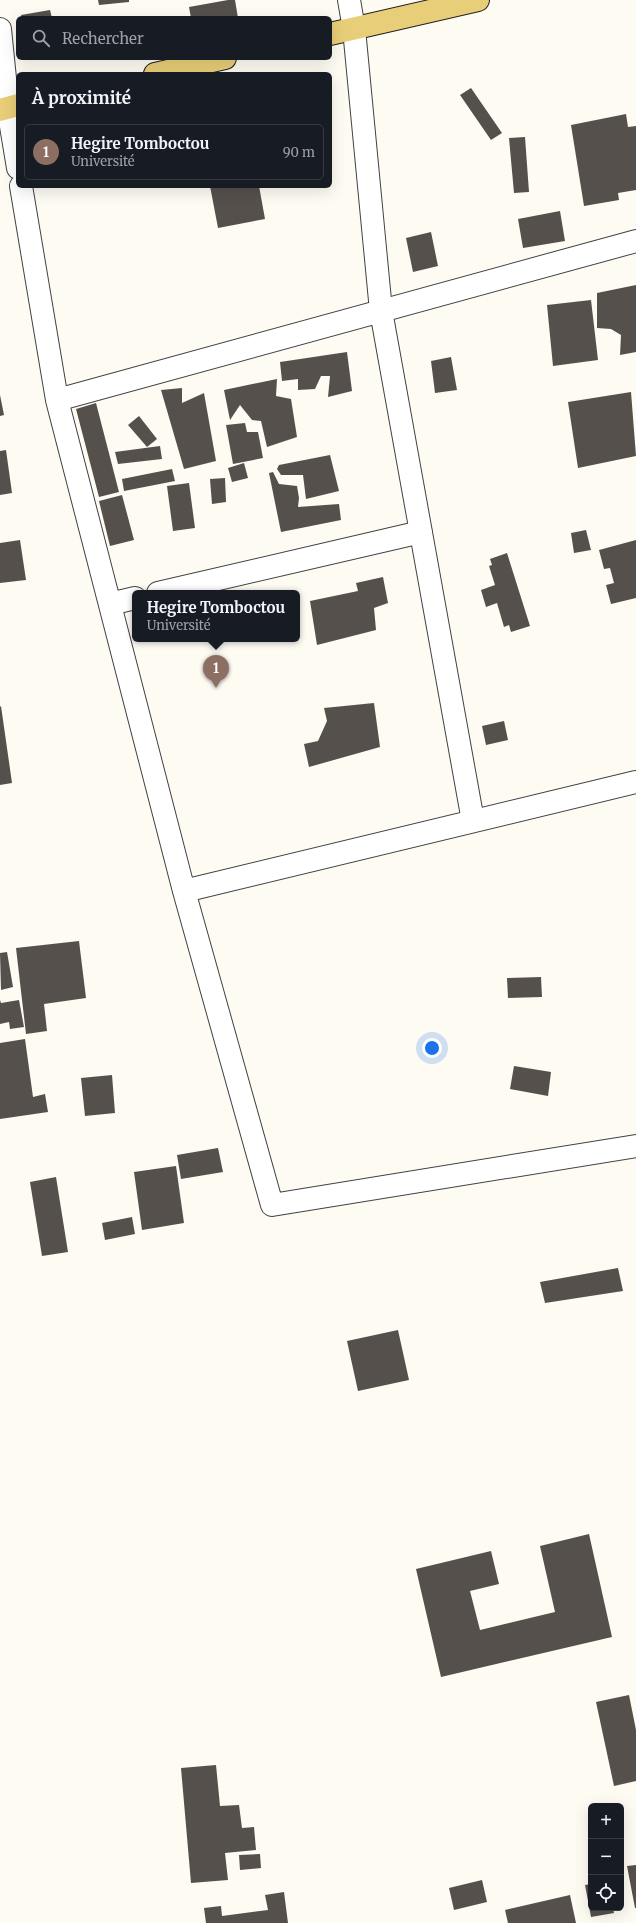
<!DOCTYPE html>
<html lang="fr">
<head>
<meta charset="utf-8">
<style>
  body { margin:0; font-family:Merriweather,serif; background:#242831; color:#f1f3f6 }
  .controls { position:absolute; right:12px; bottom:12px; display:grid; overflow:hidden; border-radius:6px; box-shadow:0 4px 16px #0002 }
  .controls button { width:36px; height:36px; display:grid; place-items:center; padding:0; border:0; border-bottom:1px solid #363941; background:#171b24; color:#f1f3f6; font:20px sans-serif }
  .you { position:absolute; left:432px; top:1048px; width:14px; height:14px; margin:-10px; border:3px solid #fff; border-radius:50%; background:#1a73e8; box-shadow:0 0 0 6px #1a73e833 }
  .badge { display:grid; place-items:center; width:26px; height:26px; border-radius:50%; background:#b45309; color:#fff; font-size:13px; font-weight:700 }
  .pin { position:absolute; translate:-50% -33px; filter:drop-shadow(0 1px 2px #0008) }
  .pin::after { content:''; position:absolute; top:21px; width:14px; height:12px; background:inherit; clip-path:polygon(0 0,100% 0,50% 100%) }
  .popup { position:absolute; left:132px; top:590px; width:168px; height:52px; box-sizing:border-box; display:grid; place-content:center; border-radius:6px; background:#171b24; filter:drop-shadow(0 1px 3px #0005); font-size:13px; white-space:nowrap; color:#9ea1a6 }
  .popup b { font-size:15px; color:#f1f3f6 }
  .popup::after { content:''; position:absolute; left:50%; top:100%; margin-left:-8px; border:8px solid transparent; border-top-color:#171b24 }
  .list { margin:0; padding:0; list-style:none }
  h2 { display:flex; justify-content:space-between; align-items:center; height:52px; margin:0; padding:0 16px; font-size:17px }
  h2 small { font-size:13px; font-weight:400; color:#9ea1a6 }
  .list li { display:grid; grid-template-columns:26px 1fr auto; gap:12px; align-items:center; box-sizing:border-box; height:56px; margin:0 8px 8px; padding:0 8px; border:1px solid #363941; border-radius:6px }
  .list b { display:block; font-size:15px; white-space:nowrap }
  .list p { margin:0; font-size:13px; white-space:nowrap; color:#9ea1a6 }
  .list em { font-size:13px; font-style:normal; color:#9ea1a6 }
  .icon { flex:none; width:22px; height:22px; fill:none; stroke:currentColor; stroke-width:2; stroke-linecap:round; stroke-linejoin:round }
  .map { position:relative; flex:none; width:636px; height:1923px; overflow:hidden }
  .search { position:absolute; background:#171b24; box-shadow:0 4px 16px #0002; left:16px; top:16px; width:316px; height:44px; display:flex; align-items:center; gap:10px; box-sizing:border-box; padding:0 14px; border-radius:6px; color:#9ea1a6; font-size:15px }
  .panel { position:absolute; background:#171b24; box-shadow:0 4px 16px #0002; left:16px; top:72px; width:316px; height:116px; border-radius:6px }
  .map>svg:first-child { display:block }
  .building { fill:#56504c }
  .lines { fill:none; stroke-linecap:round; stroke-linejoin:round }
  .street-casing { stroke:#424242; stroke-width:24 }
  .primary-casing { stroke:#202020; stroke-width:24 }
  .street { stroke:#fff; stroke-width:22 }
  .primary { stroke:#e8ce78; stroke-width:22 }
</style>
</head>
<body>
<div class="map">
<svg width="636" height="1923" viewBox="0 0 636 1923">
  <rect width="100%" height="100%" fill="#fdfbf2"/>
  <path class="building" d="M98,0H129V2L99,5Z
    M228,0H235L238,18H191L189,7Z
    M50,10L52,18H22L21,15Z
    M471,88L502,133L491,140L460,95Z
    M626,114L628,127L636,126V190L618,193L619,200L584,206L571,125Z
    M525,137L529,192L514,193L509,138Z
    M210,186H259L265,219L218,228Z
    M560,211L565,241L523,248L518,219Z
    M431,232L438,266L413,272L406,238Z
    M636,285V352L620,355L621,335L611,329L597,328V293Z
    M591,300L598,360L553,366L547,305Z
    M347,352L352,391L328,397L330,376H321L315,389L298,390V379L282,381L280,362Z
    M451,357L457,390L435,393L431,361Z
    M277,379L276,396L291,399L297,437L267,447L261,421L252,420L240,405L230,420L224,390Z
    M182,388V403L204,393L216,461L184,469L161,390Z
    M631,392L636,456L578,468L568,402Z
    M0,395L4,415L0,416Z
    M96,403L119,492L99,497L76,409Z
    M139,416L157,439L147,447L128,425Z
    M245,423L247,432H258L263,458L233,464L226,425Z
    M160,446L162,459L118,464L115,452Z
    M6,450L12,493L0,495V451Z
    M330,455L339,491L306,499L303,475H281L277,469L279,465Z
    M244,463L248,478L232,482L228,468Z
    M172,469L175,481L124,491L122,479Z
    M273,472L279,484L297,486L299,498L298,507L339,504L341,520L281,532L269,473Z
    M225,478L226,502L212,504L210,479Z
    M189,483L195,528L173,531L167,486Z
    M122,495L134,540L110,546L99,501Z
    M586,530L591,550L574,553L571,533Z
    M20,540L26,580L0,583V543Z
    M636,540V598L611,604L606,585L614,583L610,568L604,569L599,550Z
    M507,553L530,626L511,632L509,625L504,627L497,603L486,607L481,590L495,585L489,566L492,565L490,559Z
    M383,577L388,603L374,608L376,630L317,645L310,601L358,591L356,583Z
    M374,703L380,747L309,767L304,744L318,741L327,721L324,708Z
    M1,706L12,783L0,785V707Z
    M504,721L508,740L486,745L482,726Z
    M79,941L86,998L44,1004L47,1031L26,1034L16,948Z
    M7,952L13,987L1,990L0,953Z
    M541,977L542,997L508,998L507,978Z
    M0,1000L1,1003L19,1000L24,1027L10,1029L9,1022L0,1024Z
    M25,1039L33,1097L45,1094L48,1112L0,1119V1043Z
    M514,1066L551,1072L548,1096L510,1089Z
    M112,1075L115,1113L85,1116L81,1078Z
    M218,1148L223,1172L181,1179L177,1155Z
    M176,1166L184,1223L142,1230L134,1172Z
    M56,1177L68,1252L42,1256L30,1182Z
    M132,1217L135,1234L105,1240L102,1223Z
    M618,1268L623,1291L545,1303L540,1282Z
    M398,1330L409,1380L358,1391L347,1341Z
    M589,1534L612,1637L441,1677L416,1569L491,1551L499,1584L470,1591L480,1630L555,1612L540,1546Z
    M629,1695L636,1730V1781L614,1786L596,1702Z
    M216,1765L220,1806L239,1805L242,1828L254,1827L256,1850L225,1853L228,1880L191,1883L181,1768Z
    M260,1854L261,1868L240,1870L239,1855Z
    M636,1865V1908H635L627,1866Z
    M482,1880L487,1902L454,1910L449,1888Z
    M591,1884V1908H613L614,1913L591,1917L585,1885Z
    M284,1892L288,1923H206L204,1908L221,1906L222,1916L268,1910L265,1895Z
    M570,1895L576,1923H508L505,1910Z"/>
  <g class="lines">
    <defs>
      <path id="street" d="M349,0L354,29L381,311L473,821
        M0,29L8,108L18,168
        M21,186L57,400L184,891L272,1205L636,1146
        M57,400L636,241
        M158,593L421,532
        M110,604L135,598
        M184,891L636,782"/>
      <path id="primary" d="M330,34L478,0
        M155,74L225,58
        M0,110L18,105"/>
    </defs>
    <use href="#street" class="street-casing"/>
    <use href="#primary" class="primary-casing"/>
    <use href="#street" class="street"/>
    <use href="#primary" class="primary"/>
  </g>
</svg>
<div class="controls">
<button>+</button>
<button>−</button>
<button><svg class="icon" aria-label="locate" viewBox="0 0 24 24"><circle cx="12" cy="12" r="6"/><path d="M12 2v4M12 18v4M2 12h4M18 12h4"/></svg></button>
</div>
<div class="you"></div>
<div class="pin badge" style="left:216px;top:688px;background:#8d6e63">1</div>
<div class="popup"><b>Hegire Tomboctou</b>Université</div>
<div class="search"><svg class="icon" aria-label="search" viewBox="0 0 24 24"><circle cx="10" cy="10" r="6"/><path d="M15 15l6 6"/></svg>Rechercher</div>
<section class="panel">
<h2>À proximité<small></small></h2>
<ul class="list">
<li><span class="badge" style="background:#8d6e63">1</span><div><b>Hegire Tomboctou</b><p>Université</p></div><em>90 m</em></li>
</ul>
</section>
</div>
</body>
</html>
